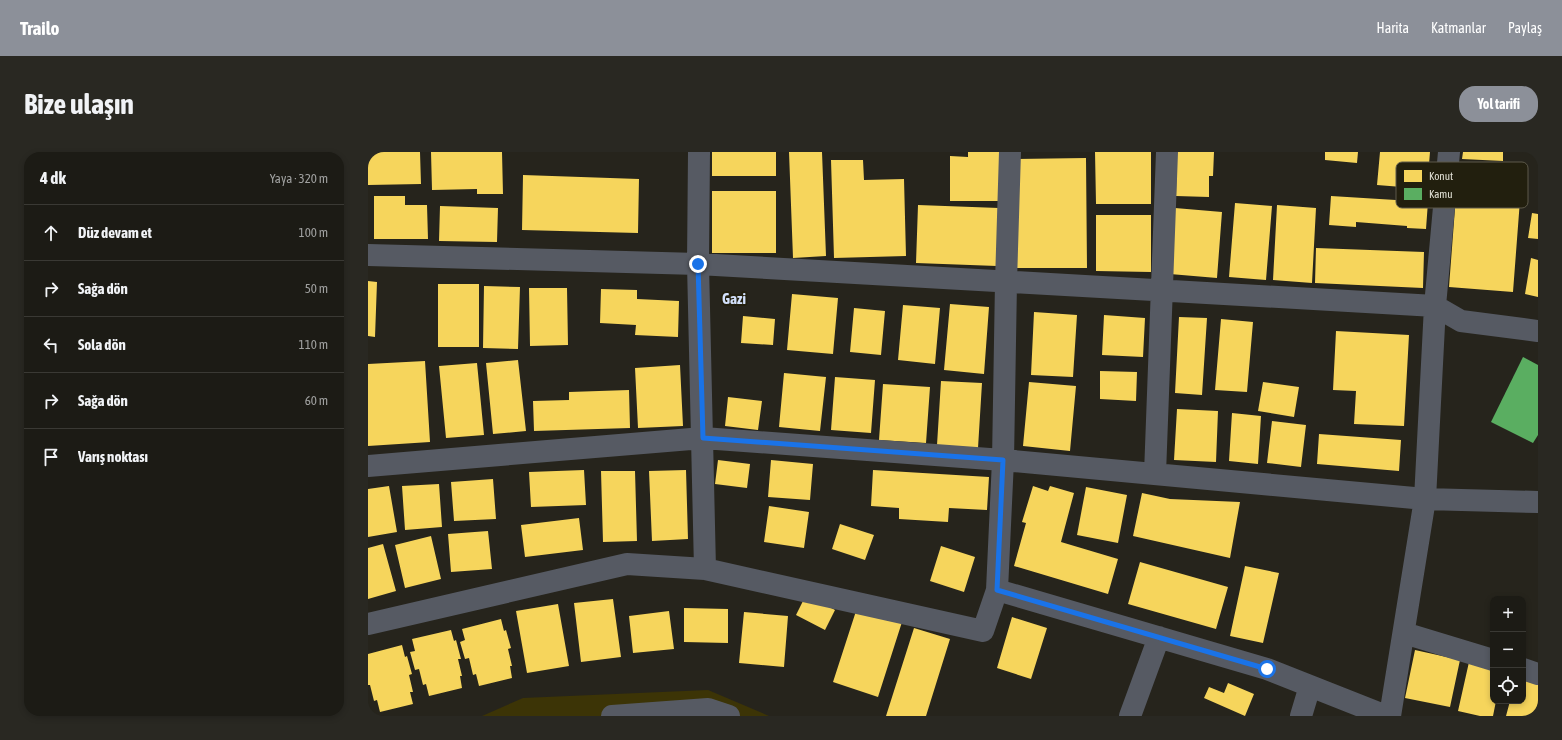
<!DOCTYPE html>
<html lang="tr">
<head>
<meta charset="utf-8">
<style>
  body { margin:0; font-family:"Asap Condensed",sans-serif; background:#292822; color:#f1f3f6 }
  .controls { position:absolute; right:12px; bottom:12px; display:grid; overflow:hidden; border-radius:8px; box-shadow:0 2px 6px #0003 }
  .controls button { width:36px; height:36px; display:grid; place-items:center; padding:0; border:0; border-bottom:1px solid #3a3934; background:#1c1b15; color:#f1f3f6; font:20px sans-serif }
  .stop { position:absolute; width:12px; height:12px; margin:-9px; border:3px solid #1a73e8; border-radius:50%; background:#fff }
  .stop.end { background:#1a73e8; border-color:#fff; box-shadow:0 1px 4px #0008 }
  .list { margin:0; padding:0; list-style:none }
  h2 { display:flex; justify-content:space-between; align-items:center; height:52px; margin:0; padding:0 16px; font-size:17px }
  h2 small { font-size:13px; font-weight:400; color:#a0a1a0 }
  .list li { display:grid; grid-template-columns:26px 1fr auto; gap:12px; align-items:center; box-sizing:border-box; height:56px; padding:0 16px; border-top:1px solid #3a3934 }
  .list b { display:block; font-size:15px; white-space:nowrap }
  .list em { font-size:13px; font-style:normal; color:#a0a1a0 }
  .icon { flex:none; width:22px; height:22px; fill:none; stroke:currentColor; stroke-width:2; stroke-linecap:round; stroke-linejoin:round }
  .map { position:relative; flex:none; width:1170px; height:564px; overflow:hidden; border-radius:16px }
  header { display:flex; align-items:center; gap:24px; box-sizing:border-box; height:56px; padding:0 20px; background:#8c9099; color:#fff }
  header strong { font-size:19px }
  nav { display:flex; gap:22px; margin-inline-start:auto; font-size:14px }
  .intro { display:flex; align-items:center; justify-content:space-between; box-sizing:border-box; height:96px; padding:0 24px }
  h1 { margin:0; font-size:28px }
  .button { padding:10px 18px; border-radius:16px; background:#8c9099; color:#fff; font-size:14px; font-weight:700 }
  main { display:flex; gap:24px; padding:0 24px }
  aside { flex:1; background:#1c1b15; border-radius:16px; box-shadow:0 2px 6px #0003 }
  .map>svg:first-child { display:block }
  .green { fill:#3c3406 }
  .homes { fill:#f6d55c }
  .public { fill:#5aae61 }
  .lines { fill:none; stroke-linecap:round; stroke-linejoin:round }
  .minor { stroke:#565a63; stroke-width:22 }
  .route { stroke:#1a73e8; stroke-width:5 }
  .labels { text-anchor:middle; stroke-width:4; stroke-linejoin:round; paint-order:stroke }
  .district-label { font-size:15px; font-weight:bold; fill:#d3e1fc; stroke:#221f0e }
  .key { fill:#221f0e; stroke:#5c594a; stroke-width:1 }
  .key-label { font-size:11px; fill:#e2e1d6 }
</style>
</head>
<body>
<header>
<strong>Trailo</strong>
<nav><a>Harita</a><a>Katmanlar</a><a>Paylaş</a></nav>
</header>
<div class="intro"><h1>Bize ulaşın</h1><a class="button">Yol tarifi</a></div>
<main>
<aside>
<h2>4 dk<small>Yaya · 320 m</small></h2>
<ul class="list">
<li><svg class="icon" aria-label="ahead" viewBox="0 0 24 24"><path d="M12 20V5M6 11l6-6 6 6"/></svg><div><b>Düz devam et</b></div><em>100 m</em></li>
<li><svg class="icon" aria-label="right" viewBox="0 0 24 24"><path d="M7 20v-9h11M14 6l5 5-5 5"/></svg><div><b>Sağa dön</b></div><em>50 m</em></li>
<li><svg class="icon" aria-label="left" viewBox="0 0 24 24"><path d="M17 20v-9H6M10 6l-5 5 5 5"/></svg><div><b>Sola dön</b></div><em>110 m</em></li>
<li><svg class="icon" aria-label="right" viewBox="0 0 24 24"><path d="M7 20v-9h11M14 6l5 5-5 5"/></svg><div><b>Sağa dön</b></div><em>60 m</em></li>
<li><svg class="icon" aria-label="arrive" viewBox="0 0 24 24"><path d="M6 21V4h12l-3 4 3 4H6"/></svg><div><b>Varış noktası</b></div></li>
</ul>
</aside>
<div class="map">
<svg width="1170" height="564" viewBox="0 0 1170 564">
  <rect width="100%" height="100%" fill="#26241c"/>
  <path class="green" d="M340,538L401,564H114L155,546Z"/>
  <path class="homes" d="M0,0H52L53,32L0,33Z
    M63,0H134L135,42H109V37L64,38Z
    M344,0H408V24H344Z
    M421,0H454L458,104L425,106Z
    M600,0H634V49H582V4L600,5Z
    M727,0H783V52H728Z
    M809,0H846L845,24H841V45L808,44Z
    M957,0H990L989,11L957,8Z
    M1012,0H1062L1059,37L1009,33Z
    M1095,0H1135V9L1094,7Z
    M718,6L719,116H648V7Z
    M463,8H495L496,28L536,27L538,104L466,106Z
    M155,23L271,27L270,81L154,78Z
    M1089,30L1153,35L1145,140L1081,135Z
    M344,39H408V101H344Z
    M6,44H37V53H59L60,87H6Z
    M963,44L1060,50L1058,77L1039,76V74L988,70V75L961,73Z
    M867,51L904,54L898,128L861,125Z
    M550,53L631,56L629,114L548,111Z
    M909,53L948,56L944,131L905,128Z
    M72,54L130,56L129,90L71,89Z
    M807,56L854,60L849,126L802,122Z
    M1164,61L1170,62V87L1160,86Z
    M728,63H783V120L728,119Z
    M948,96L1056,100L1055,136L947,131Z
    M1163,106L1170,108V145L1157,142Z
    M0,129L9,130L7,185L0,184Z
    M70,132H111V195H70Z
    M116,134L152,135L150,197L115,196Z
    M161,136H199L200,193L162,194Z
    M233,137L269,138V147L311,149L310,185L267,183L268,173L232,171Z
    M424,142L470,146L465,202L419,198Z
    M582,152L621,155L616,222L576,218Z
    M535,153L572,156L567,212L530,208Z
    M486,156L517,159L513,203L482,200Z
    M666,160L709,163L705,225L663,223Z
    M736,163L777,166L775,205L734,203Z
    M375,164L407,167L405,193L373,191Z
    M811,165L839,166L834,243L807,241Z
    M853,167L885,170L879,240L847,238Z
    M968,179L1041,183L1036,274L986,272L988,239L965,238Z
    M150,208L158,279L125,282L118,211Z
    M57,209L62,290L0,294V212Z
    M109,211L116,283L78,286L71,214Z
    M312,213L315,274L270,276L267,216Z
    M732,219L769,220L768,249L732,247Z
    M416,221L458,225L452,279L411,275Z
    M467,225L507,228L503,281L463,278Z
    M573,229L614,231L610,296L569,293Z
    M661,230L708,234L702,299L655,294Z
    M895,230L931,235L926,265L890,259Z
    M515,232L562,235L558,291L511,288Z
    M261,238L262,276L166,279L165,249L201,248V240Z
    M360,245L394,249L390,278L357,274Z
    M809,257L850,259L848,310L806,308Z
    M864,261L893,264L890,312L861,309Z
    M904,269L938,273L933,315L899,311Z
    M951,282L1033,288L1031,319L949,312Z
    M350,308L382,312L379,336L347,332Z
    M403,308L445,312L442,348L400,345Z
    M216,318L218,353L163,355L161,320Z
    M318,318L320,387L284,389L281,319Z
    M505,318L621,325L619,358L581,356L580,370L531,367V356L503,354Z
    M233,319H267L269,389L235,390Z
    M125,327L128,367L86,369L83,330Z
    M71,332L74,375L37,378L34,334Z
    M21,334L29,380L0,385V337Z
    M665,334L680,339L682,334L706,341L693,390L750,407L740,442L646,414L658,371L654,370Z
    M718,335L759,343L750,391L709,383Z
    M774,341L802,347L872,350L862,406L765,384Z
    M401,354L441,360L436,396L396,390Z
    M211,366L215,398L157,405L153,373Z
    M472,372L506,383L497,408L464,397Z
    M120,379L124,417L83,420L80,382Z
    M63,384L73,427L37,436L27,393Z
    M15,392L28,439L0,447V396Z
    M573,394L607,405L596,440L562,429Z
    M772,410L860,435L848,477L760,452Z
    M877,414L911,421L895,491L862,484Z
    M438,443L467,458L457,478L428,463Z
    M245,447L253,505L213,510L206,451Z
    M190,452L201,514L159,521L148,459Z
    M316,456L360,457V491L316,490Z
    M489,456L534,470L510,545L465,530Z
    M301,459L306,497L265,501L261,464Z
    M376,460L420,464L416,515L371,511Z
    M644,465L679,476L663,527L629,516Z
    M133,467L136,479L138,478L143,496L140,497L144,514H142L144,526L111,534L108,522L105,523L101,506L97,507L92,490L97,488L94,477Z
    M546,476L582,487L558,564H518Z
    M83,478L86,489L88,488L93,507H90L94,524H92L94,536L61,544L58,532L55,533L51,517L47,518L42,500L47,499L44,487Z
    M34,493L37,505L39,504L44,522L41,523L45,540H42L45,552L12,560L9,548L6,549L2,533H0V502Z
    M1047,498L1092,508L1082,555L1037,546Z
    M1101,510L1125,515V549H1128L1125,564H1112L1090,559Z
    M1155,525L1170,529V564H1138L1142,549H1155Z
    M860,531L886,542L877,564L836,546L841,535L856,541Z"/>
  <path class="public" d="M1155,205L1170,213V283L1165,291L1123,270Z"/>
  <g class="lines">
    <path class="minor" d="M331,0L330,112L337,417
      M1081,0L1067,154L1093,169L1170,179
      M0,103L330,112L1067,154L1057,347L1022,564
      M0,314L335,286L635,308L1057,347L1170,350
      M787,322L799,0
      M629,438L635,308L638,130L642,0
      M0,472L259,412L337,417L615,479L629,438L899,517L1018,564
      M1036,481L1125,508
      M1155,517L1170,522
      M244,564L340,557L361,564
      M762,564L791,485
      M933,564L942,534"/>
  </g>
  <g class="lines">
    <path class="route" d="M330,112L335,286L635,308L629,438L899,517"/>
  </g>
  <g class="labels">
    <g class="district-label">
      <text x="366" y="152">Gazi</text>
    </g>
  </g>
  <rect x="1028" y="10" width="132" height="46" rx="6" class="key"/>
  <rect x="1036" y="18" width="18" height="12" fill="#f6d55c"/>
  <rect x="1036" y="36" width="18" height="12" fill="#5aae61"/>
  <g class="key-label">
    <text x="1061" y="28">Konut</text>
    <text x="1061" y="46">Kamu</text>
  </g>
</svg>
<div class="controls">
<button>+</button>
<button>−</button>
<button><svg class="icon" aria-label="locate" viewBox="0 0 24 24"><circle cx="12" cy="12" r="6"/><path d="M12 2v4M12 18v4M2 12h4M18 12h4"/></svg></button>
</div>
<div class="stop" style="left:899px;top:517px"></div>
<div class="stop end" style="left:330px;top:112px"></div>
</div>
</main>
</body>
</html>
